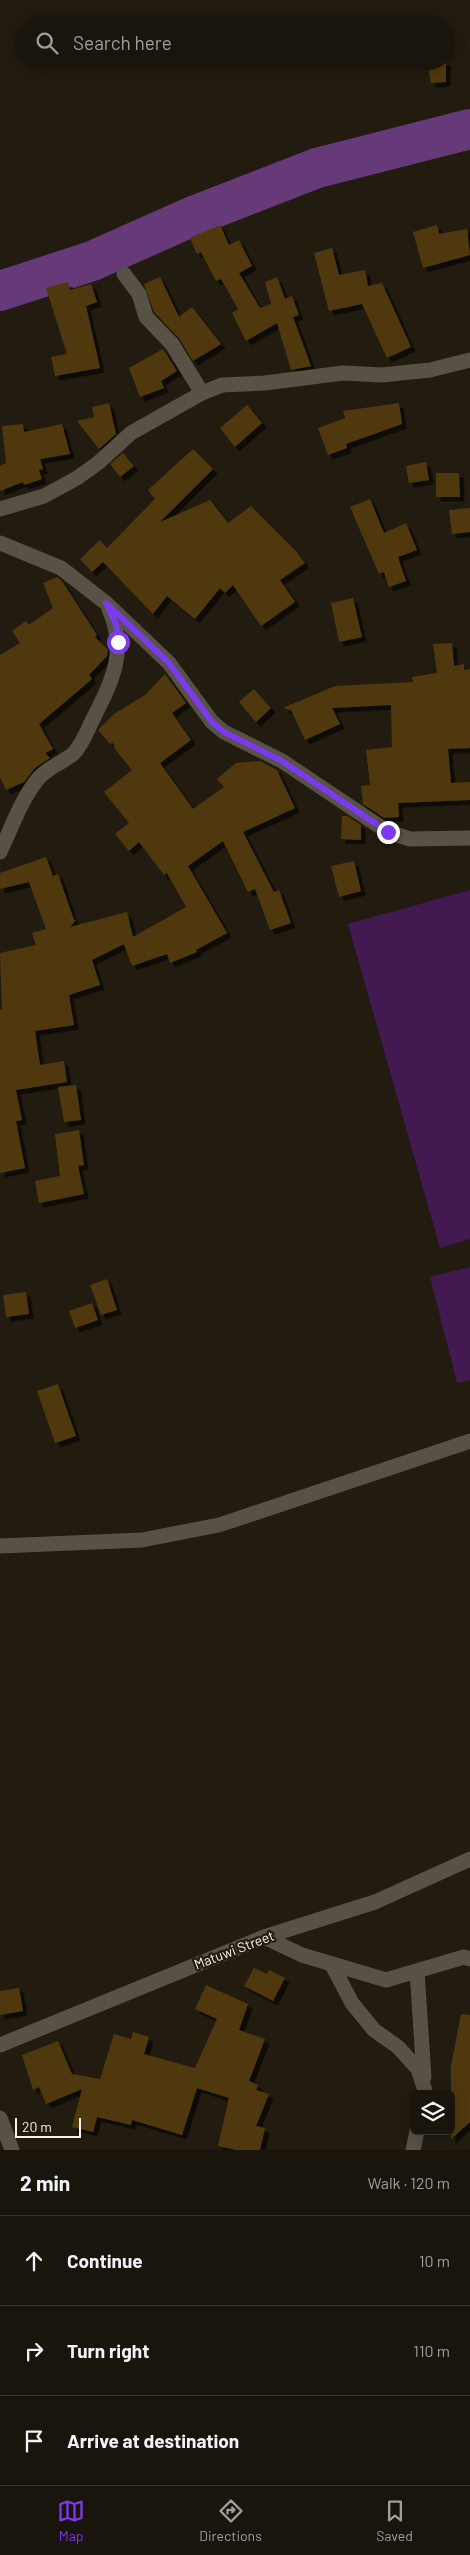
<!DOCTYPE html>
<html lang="en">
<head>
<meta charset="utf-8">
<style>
  body { margin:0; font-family:Barlow,sans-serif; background:#221d15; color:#f1f3f6 }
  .controls { position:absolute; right:15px; bottom:15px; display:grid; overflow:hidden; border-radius:8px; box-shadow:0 2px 12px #0003 }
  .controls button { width:45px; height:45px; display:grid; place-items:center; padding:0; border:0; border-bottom:1px solid #37332d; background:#19140c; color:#f1f3f6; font:25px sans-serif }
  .scale { position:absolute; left:15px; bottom:12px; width:66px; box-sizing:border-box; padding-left:5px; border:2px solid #f8f4ed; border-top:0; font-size:14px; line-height:18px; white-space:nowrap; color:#f8f4ed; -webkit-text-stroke:4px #211b10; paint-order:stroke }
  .stop { position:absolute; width:15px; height:15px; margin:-11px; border:4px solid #7c3aed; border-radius:50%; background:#fff }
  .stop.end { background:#7c3aed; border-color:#fff; box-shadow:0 1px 5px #0008 }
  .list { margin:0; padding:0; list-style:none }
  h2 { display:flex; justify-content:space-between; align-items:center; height:65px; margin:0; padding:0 20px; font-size:21px }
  h2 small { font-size:16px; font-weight:400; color:#9f9e9d }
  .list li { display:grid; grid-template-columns:32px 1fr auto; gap:15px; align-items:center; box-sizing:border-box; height:90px; padding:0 20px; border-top:1px solid #37332d }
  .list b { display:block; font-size:19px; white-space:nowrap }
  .list em { font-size:16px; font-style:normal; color:#9f9e9d }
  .icon { flex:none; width:28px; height:28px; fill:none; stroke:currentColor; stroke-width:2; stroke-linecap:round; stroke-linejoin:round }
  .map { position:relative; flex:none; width:470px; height:2150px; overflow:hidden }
  .search { position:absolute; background:#19140c; box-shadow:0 2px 12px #0003; left:15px; right:15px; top:15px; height:55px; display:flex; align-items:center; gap:12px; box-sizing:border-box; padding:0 18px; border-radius:28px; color:#9f9e9d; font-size:19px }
  .sheet { height:335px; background:#19140c }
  nav { display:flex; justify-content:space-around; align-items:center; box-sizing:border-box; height:70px; border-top:1px solid #37332d; background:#19140c; font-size:14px; color:#9f9e9d }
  nav a { display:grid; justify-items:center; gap:2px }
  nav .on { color:#7c3aed }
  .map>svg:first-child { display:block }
  .green { fill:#421a51 }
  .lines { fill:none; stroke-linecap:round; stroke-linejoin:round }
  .river { stroke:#663978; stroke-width:40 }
  .building { fill:#50390c; filter:url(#shadow) }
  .street { stroke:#585145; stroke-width:15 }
  .route { stroke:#7c3aed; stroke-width:6 }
  .labels { text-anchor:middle; stroke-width:4.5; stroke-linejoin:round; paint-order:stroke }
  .street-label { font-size:14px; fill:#f8f4ed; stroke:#211b10 }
</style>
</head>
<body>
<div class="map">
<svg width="470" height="2150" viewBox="0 0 470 2150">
  <defs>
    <filter id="shadow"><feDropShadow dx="4.5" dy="4.5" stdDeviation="0" flood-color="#0009"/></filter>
  </defs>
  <rect width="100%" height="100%" fill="#211b10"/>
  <path class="green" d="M470,890V1239L440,1248L348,924Z
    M470,1267V1380L457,1383L430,1277Z"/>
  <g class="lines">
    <path class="river" d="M0,291L92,261L191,217L317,168L470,129"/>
  </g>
  <path class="building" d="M427,61H446V82L431,83Z
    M220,225L229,245L239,240L252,266L239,273L260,308L271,304L265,282L277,277L285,299L292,296L299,315L293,317L311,366L291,370L277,323L246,341L232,313L238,309L221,279L216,281L201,252L197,254L190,238Z
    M437,225L439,234L467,229L470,255L423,268L413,232Z
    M332,248L339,275L365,270L368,286L382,283L411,347L387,358L362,304L329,311L314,253Z
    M160,277L179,317L192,307L221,344L193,361L179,338L154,312L144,284Z
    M68,282L70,290L91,284L97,302L86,306L100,368L55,376L51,357L67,354L46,288Z
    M163,349L177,371L161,381L164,388L140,397L129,368Z
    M109,403L116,434L99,449L77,421L94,417L92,407Z
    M399,403L402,424L346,444L347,448L328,455L318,428L345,418L343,411Z
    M247,405L262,423L235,447L220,428Z
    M23,424L24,432L62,424L70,454L40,459L43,469L39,470L42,479L24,485L23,482L0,491V466L6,463L2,426Z
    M193,449L213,469L160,522L210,500L228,523L251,506L296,551L305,563L280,580L295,602L261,626L233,585L225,593L220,588L195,619L167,596L153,614L103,562L92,572L80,559L100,540L107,548L155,499L148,490Z
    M123,453L134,466L120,477L110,464Z
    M426,462L429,480L409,483L406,466Z
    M436,473H459L460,497H436Z
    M370,499L384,533L406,523L417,550L398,557L406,581L389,587L384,572L379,574L350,507Z
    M470,508V532L452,534L449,510Z
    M57,577L62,581L97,635L95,637L108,650L107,656L89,675L92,679L39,724L53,749L45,753L50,758L35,768L24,782L6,790L0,777V655L20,643L12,631L26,621L29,625L53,608L43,583Z
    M353,598L362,637L339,642L331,603Z
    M452,643L454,666L464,664V670L470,669V748L448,749L451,783L470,782V800L398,803L399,817L384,818L363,804L361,786L370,785L366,750L392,747L391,705L332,708L340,724L305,740L291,710L283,708L335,686L413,682L412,677L437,673L433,644Z
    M165,674L186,703L172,713L191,740L160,763L193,809L224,787L217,779L236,763L260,761L277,770L295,808L243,832L274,892L279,890L291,923L270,930L255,889L248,892L223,841L188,866L227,933L196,950L197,952L170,963L167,954L132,966L124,944L92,960L100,985L69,995L74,1025L35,1031L40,1065L64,1061L67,1082L16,1090L22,1120L16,1121L25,1168L0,1173V1010L2,1009L0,953L36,945L32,933L46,929L29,882L0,889V873L46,857L53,876L58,874L74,920H76L70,927L127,912L133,937L186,907L167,873L164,875L139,842L129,851L115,834L129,823L104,792L132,770L115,749L113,743L110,744L98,730L114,714L145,695Z
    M254,689L271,708L256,722L239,702Z
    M342,816H347L361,825V840L341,839Z
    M354,861L361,891L339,897L331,866Z
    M76,1085L81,1120L64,1122L58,1087Z
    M79,1130L84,1165L78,1166L84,1194L39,1203L35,1181L60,1176L55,1134Z
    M107,1279L117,1310L101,1315L90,1285Z
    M26,1292L29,1314L6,1317L3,1295Z
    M92,1303L98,1320L75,1328L69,1311Z
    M58,1384L76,1436L55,1443L37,1391Z
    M254,1968L267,1974L269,1970L285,1978L273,2001L244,1986Z
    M206,1985L248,2004L239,2030L265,2039L249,2081L258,2085L256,2090L269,2094L256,2126L265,2128L260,2150H236L218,2146L229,2098L197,2088L182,2135L132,2120L131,2125L97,2117L93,2132L72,2127L82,2089L46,2104L39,2087L33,2090L22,2055L58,2041L72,2074L100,2079L114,2034L131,2039L133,2032L149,2037L144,2054L195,2068L217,2019L195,2009Z
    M19,1988L23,2011L0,2015V1991Z
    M461,2014L470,2015V2122L451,2139V2066Z"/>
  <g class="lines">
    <path class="street" d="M124,274L139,294L146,317L172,344L202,393
      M0,509L44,496L77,478L98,463L131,433L202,393L222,385L265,383L343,373L382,375L430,370L470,360
      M0,543L61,568L106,603L169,663L212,722L224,732L282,761L388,832L410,839L470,838
      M0,852C11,829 21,800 37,780C47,767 61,764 73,754C82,745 87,731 92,721C112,681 128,652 109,609
      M0,1546L142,1540L219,1525L470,1441
      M264,1937L302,1955L386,1980L464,1957L470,1959
      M332,1965L352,2003L374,2030L398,2047L418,2069L425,2091
      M417,1971L424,2077
      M0,2045L264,1937L375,1902L470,1859
      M0,2118L12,2150
      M413,2150L417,2131"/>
  </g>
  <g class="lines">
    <path class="route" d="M118,642L116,624L106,603L169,663L212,722L224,732L282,761L388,832"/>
  </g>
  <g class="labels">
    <g class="street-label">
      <text transform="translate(234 1950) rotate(-21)" y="5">Matuwi Street</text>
    </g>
  </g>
</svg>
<div class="controls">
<button><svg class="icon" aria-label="layers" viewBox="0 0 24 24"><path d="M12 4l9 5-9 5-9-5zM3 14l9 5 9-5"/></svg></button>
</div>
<div class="scale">20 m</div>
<div class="stop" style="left:118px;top:642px"></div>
<div class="stop end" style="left:388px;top:832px"></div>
<div class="search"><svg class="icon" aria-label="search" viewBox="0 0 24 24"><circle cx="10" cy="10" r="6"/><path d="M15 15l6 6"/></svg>Search here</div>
</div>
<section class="sheet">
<h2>2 min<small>Walk · 120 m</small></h2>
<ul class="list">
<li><svg class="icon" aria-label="ahead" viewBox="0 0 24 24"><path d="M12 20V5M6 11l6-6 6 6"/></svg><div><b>Continue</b></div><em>10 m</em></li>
<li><svg class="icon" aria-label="right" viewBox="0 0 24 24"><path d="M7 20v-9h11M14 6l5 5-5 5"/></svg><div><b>Turn right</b></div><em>110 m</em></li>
<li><svg class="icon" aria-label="arrive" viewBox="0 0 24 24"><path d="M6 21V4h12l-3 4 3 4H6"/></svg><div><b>Arrive at destination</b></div></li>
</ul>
</section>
<nav>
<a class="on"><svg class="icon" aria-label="map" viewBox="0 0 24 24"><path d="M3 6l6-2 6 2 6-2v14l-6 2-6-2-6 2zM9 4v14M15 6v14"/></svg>Map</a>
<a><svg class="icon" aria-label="directions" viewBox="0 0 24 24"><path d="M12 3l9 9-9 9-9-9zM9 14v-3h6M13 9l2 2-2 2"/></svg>Directions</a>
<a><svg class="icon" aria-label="saved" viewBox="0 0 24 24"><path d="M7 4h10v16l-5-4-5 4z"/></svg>Saved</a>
</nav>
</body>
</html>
